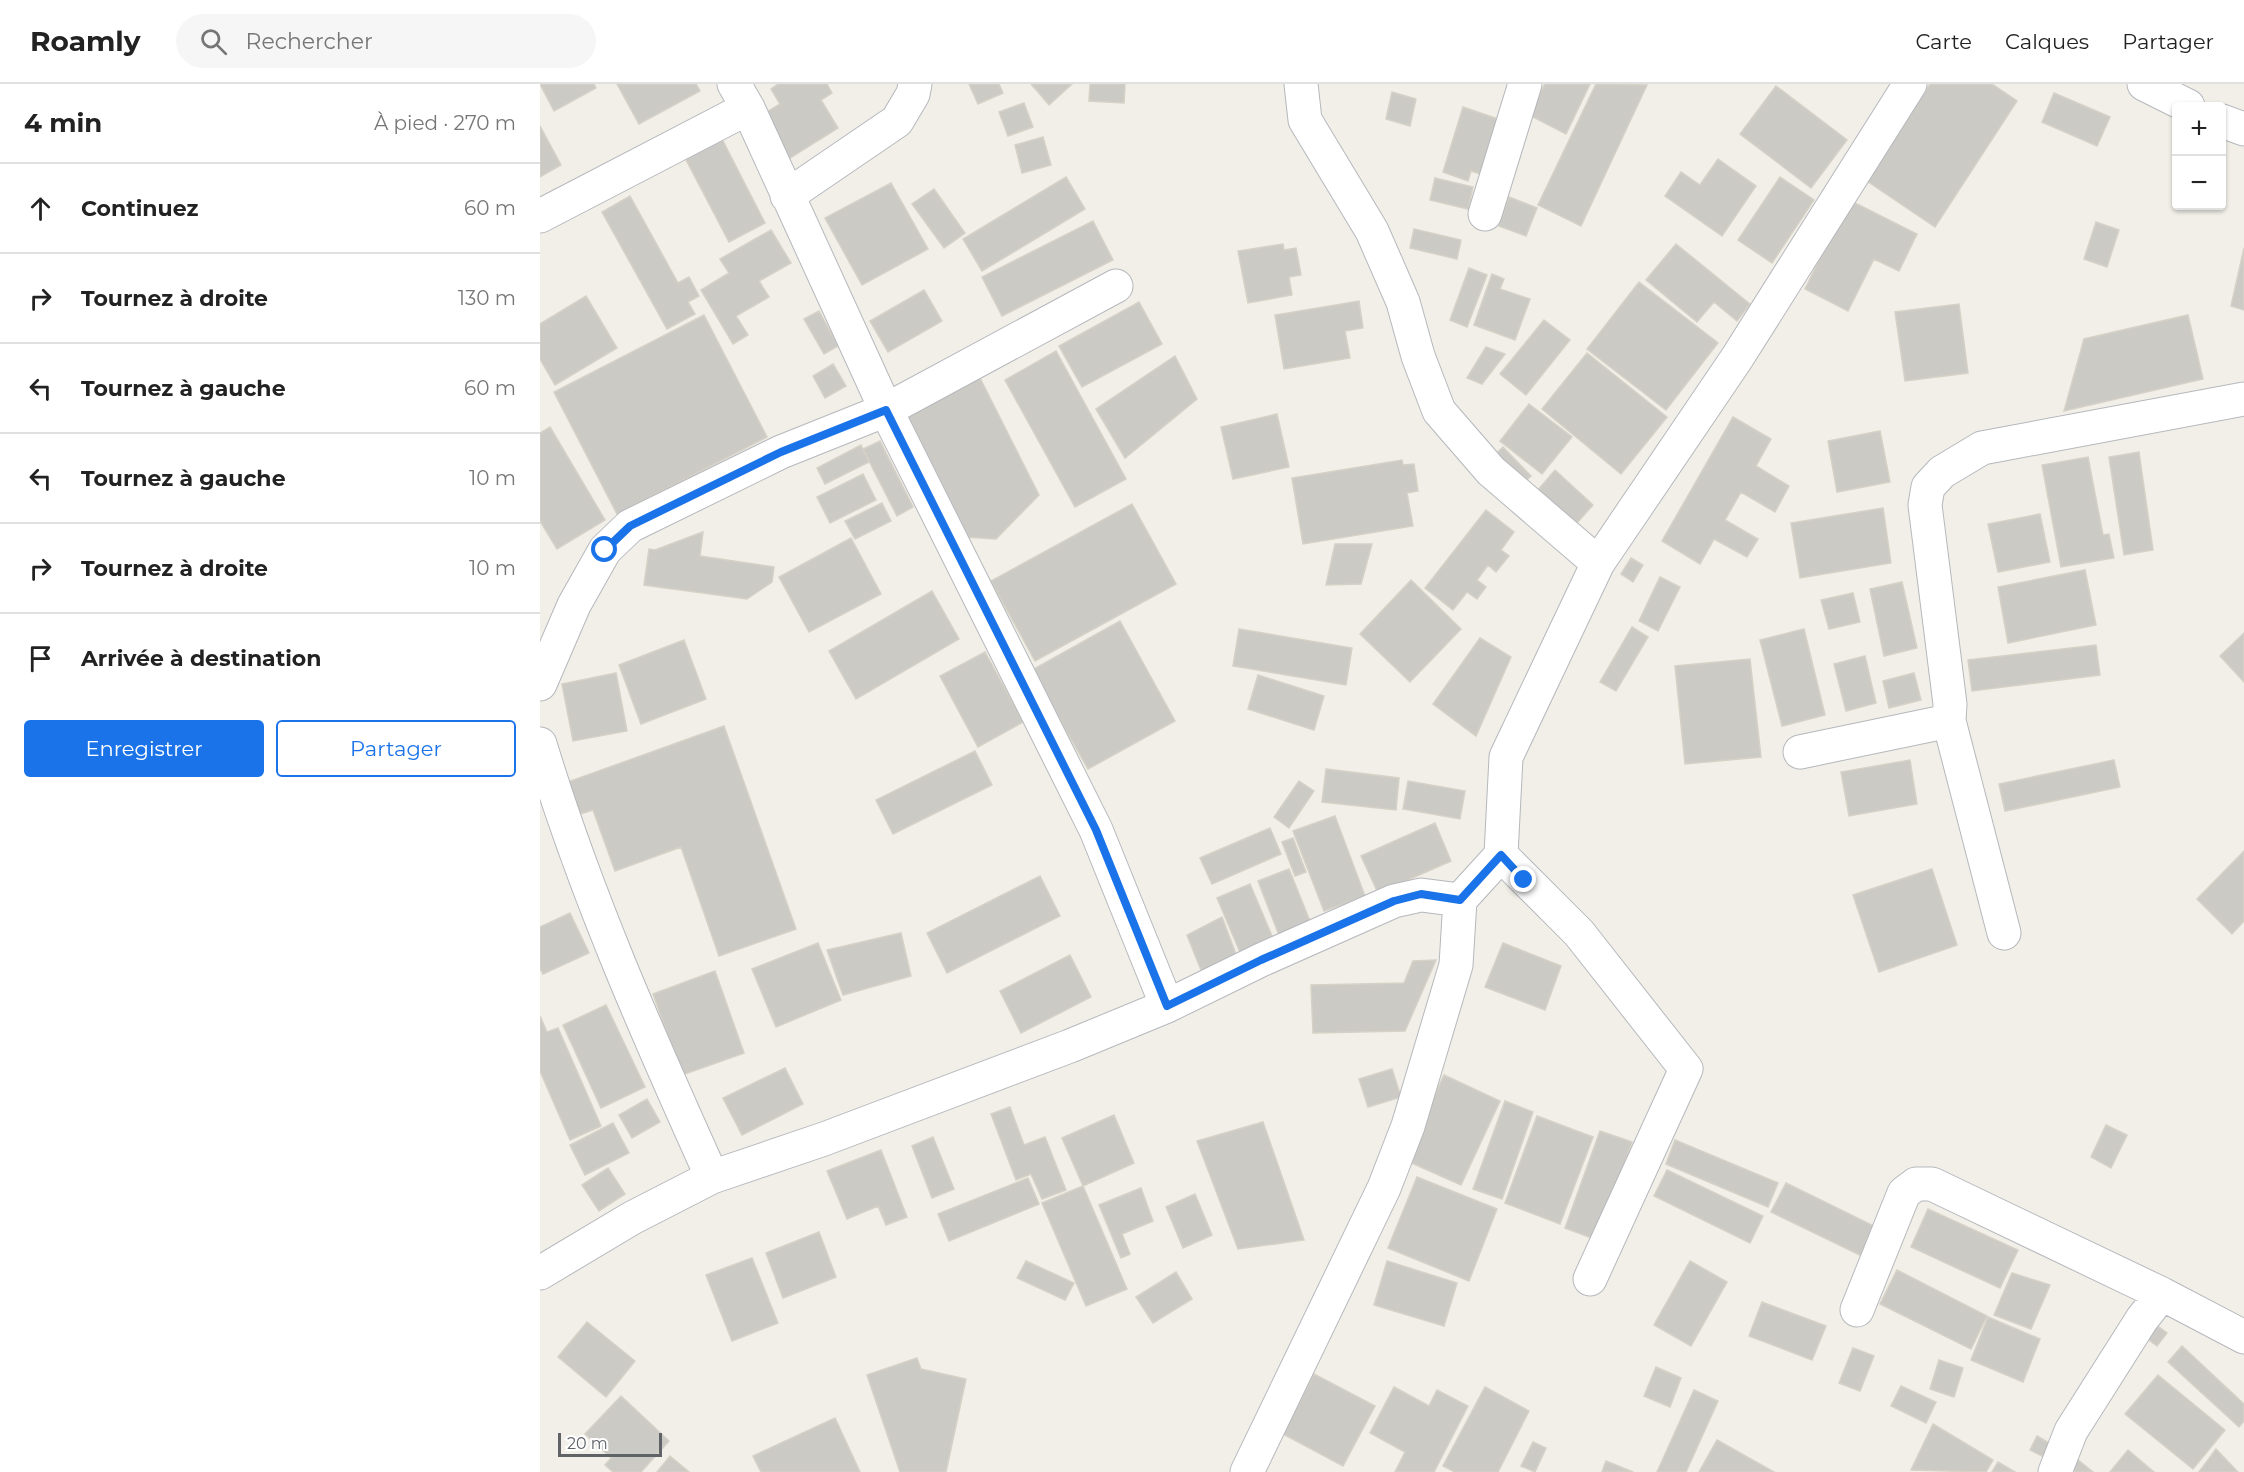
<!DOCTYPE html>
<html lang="fr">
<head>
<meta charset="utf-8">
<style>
  body { margin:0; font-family:Montserrat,sans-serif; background:#f6f6f6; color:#222 }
  .controls { position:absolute; right:18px; top:18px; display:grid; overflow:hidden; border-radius:6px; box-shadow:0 2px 4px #0004 }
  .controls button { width:54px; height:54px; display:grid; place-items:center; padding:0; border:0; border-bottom:2px solid #e0e0e0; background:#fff; color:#222; font:30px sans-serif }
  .scale { position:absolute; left:18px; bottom:15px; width:104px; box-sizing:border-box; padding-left:6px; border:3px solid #5f6368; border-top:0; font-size:16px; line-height:21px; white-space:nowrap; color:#5f6368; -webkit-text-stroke:4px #fff; paint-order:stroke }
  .stop { position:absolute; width:18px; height:18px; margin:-14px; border:4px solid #1a73e8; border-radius:50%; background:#fff }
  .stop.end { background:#1a73e8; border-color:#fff; box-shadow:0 2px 6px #0008 }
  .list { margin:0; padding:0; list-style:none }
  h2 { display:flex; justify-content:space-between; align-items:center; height:78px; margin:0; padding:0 24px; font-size:26px }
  h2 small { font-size:20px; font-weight:400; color:#767676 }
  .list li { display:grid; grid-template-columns:39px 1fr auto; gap:18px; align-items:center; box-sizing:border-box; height:90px; padding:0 24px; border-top:2px solid #e0e0e0 }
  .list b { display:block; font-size:22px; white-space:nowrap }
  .list em { font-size:20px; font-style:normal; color:#767676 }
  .actions { display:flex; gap:12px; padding:18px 24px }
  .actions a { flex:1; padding:14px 0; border:2px solid #1a73e8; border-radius:6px; text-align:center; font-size:21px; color:#1a73e8 }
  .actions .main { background:#1a73e8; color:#fff }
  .icon { flex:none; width:33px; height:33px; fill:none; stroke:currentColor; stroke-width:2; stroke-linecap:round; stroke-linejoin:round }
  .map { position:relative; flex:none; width:1704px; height:1388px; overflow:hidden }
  header { display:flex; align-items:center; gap:36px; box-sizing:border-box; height:84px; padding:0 30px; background:#fff; border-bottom:2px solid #e0e0e0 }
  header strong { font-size:28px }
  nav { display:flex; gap:33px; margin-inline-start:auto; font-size:21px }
  .search { width:420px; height:54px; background:#f6f6f6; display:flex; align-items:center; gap:15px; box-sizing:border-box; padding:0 21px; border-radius:33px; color:#767676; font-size:22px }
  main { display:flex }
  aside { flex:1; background:#fff }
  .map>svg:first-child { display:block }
  .building { fill:#cccac5; stroke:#d6d1c6; stroke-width:1.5 }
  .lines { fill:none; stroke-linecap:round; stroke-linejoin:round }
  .street-casing { stroke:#b5b8bc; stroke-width:35 }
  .street { stroke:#fff; stroke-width:33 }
  .route { stroke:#1a73e8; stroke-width:8 }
</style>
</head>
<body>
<header>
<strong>Roamly</strong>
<div class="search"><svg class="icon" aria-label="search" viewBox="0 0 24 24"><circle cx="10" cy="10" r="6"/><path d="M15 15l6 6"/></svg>Rechercher</div>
<nav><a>Carte</a><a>Calques</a><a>Partager</a></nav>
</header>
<main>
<aside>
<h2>4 min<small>À pied · 270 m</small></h2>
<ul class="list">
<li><svg class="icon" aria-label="ahead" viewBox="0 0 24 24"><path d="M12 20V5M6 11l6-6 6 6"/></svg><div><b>Continuez</b></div><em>60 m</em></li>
<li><svg class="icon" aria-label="right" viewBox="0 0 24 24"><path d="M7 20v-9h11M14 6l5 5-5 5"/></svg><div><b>Tournez à droite</b></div><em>130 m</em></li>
<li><svg class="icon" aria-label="left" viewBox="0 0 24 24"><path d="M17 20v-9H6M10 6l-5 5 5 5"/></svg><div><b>Tournez à gauche</b></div><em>60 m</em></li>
<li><svg class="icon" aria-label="left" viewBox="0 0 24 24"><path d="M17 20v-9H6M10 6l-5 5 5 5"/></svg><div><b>Tournez à gauche</b></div><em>10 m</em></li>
<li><svg class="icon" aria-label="right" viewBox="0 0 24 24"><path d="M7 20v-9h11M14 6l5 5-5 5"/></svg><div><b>Tournez à droite</b></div><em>10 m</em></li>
<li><svg class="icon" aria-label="arrive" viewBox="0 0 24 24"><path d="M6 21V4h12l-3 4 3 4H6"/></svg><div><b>Arrivée à destination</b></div></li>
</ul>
<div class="actions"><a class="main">Enregistrer</a><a>Partager</a></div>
</aside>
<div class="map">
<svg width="1704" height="1388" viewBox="0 0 1704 1388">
  <rect width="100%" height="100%" fill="#f1efe8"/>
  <path class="building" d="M0,0H54L56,4L14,27Z
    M77,0H156L160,7L99,40Z
    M238,0H287L292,9L281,16L298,44L247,76L220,32L240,20L231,5Z
    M429,0H459L463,9L438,20Z
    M491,0H532L509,21Z
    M550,0H585L584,19L549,17Z
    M1005,0H1050L1026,50L989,31Z
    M1056,0L1107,1L1041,142L998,121Z
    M1390,0H1452L1477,17L1395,143L1327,97Z
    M1236,2L1307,56L1271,104L1200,50Z
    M852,8L876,15L870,42L846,35Z
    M1514,9L1570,33L1557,62L1502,38Z
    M484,19L493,43L468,52L459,28Z
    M923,23L961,36L944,91L931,87L928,97L903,88Z
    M0,42L21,81L0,93Z
    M180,51L225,139L189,158L143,70Z
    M503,53L511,81L482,89L475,61Z
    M1178,75L1216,102L1182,152L1125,112L1141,88L1160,101Z
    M526,93L545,125L442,187L423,155Z
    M1240,93L1274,116L1232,179L1198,156Z
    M895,94L933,103L928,125L890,116Z
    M351,99L388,165L322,201L285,134Z
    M394,105L425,149L404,164L372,120Z
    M90,112L138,199L149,193L159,212L148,218L155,230L127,245L62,128Z
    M969,113L997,124L986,152L959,142Z
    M1309,116L1377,150L1359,187L1334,175L1308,227L1265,205Z
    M553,137L573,176L462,232L442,193Z
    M1556,138L1579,146L1567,183L1544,175Z
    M874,145L921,156L917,175L870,164Z
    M231,146L251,179L219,197L229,213L196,232L208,251L193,260L161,206L189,189L180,175Z
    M743,160L744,166L756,164L761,191L749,193L752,211L708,219L698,167Z
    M1136,160L1210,220L1197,237L1174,218L1157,238L1106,196Z
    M1704,164V226L1691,222Z
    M929,184L947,191L927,243L910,236Z
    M952,190L964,195L960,205L990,215L975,256L934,241Z
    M1099,198L1178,259L1126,326L1047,265Z
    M384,206L402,237L348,268L330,237Z
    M46,212L77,264L15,301L0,275V240Z
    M819,217L823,244L805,247L810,274L744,285L735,231Z
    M599,218L622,260L542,303L519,262Z
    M1419,220L1428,289L1365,297L1355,228Z
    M279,227L298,262L284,270L264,235Z
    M164,231L227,353L77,430L14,308Z
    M1648,231L1663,295L1524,327L1544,255Z
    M1004,236L1030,256L986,311L960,290Z
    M946,263L965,270L942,300L927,294Z
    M516,267L586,395L535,423L465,296Z
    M1047,269L1127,333L1081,390L1002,325Z
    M635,272L657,315L585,374L556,325Z
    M293,280L306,302L285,314L273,292Z
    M438,290L499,411L456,455L425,453L363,327Z
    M989,320L1032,353L1002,390L960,357Z
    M737,330L749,383L693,395L681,343Z
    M1193,333L1231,355L1216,382L1249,402L1235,428L1201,408L1185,436L1218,455L1207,473L1174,455L1160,480L1122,457Z
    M10,343L65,436L17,465L0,437V349Z
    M1340,347L1350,398L1297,408L1288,357Z
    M340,357L373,423L357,432L323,365Z
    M321,361L329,378L285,400L277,384Z
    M963,363L991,392L979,403L951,374Z
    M1599,368L1613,466L1584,471L1569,373Z
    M1548,373L1563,451L1569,450L1574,474L1521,483L1502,381Z
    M862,376L863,381L874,380L878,407L867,409L873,442L763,460L752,394Z
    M1015,386L1053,421L1036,440L998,406Z
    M323,390L336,416L290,439L277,413Z
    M342,419L351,437L315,455L305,437Z
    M592,420L636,500L495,577L451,497Z
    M1343,424L1351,479L1260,494L1251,439Z
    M946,426L974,448L961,466L969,472L956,488L948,481L937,496L946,503L937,515L927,508L913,526L885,504Z
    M1500,430L1510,478L1458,488L1448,440Z
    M163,448L160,472L234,483L232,498L207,515L104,501L109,465L115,466Z
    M311,454L341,510L269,548L239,493Z
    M795,460H832L821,500L786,501Z
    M1091,474L1103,481L1093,498L1081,490Z
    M1545,486L1556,541L1468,559L1458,503Z
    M1120,493L1140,503L1118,547L1099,537Z
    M871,496L921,545L870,598L820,550Z
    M1362,498L1377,564L1344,572L1330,505Z
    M392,507L419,555L316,615L289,567Z
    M1313,509L1320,538L1289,545L1281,516Z
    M580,537L635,637L548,685L492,586Z
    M1092,543L1108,553L1076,607L1060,598Z
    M699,545L812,564L806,601L693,582Z
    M1264,545L1285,631L1242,642L1220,556Z
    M1704,549V598L1680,572Z
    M940,554L971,573L936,652L893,620Z
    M144,556L166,615L101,640L79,581Z
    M1556,561L1560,591L1432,607L1428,576Z
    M445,568L483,638L438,663L400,592Z
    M1325,572L1336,619L1306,627L1294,580Z
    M1210,575L1221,673L1145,680L1135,582Z
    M76,589L87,647L33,657L22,600Z
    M1374,589L1381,616L1349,624L1343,597Z
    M718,591L784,612L774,646L708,625Z
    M184,642L256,845L179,872L141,763L75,787L53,726L40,730L28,698Z
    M435,667L452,701L353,750L336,716Z
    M1370,676L1377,720L1309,732L1301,688Z
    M1574,676L1580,703L1465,727L1459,700Z
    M786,685L859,694L856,726L782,718Z
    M759,697L774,707L749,744L734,733Z
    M868,697L925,707L920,735L863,725Z
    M795,732L825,812L784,827L753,747Z
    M895,739L911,777L838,809L821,772Z
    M730,744L741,770L672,800L660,774Z
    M753,754L766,788L755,792L742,758Z
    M1704,767V837L1692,850L1657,815Z
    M749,785L774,847L742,859L718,797Z
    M1392,785L1417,861L1339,888L1313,811Z
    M500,792L520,832L407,889L387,849Z
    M710,800L735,859L702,873L677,814Z
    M30,829L49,869L3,890L0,884V843Z
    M682,833L697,873L663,891L647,851Z
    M361,849L371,892L303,911L287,866Z
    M278,859L301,916L236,943L212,885Z
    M963,859L1021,882L1005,926L945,903Z
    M530,871L551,913L481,949L460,907Z
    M896,876L865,947L773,949L771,901L864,899L873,877Z
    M175,887L204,969L142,991L113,910Z
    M66,921L105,1003L61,1024L23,941Z
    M0,932L7,948L18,944L61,1042L30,1056L0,987Z
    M245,984L263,1020L202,1051L183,1014Z
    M852,985L861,1013L828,1023L819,995Z
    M904,991L960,1017L921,1101L865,1076Z
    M107,1015L120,1038L92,1054L79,1031Z
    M965,1017L993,1028L962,1115L933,1105Z
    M470,1023L484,1061L505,1053L526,1106L502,1115L491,1090L476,1096L451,1030Z
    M574,1031L594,1079L543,1102L522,1054Z
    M997,1032L1053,1053L1020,1140L965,1119Z
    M723,1038L764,1156L698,1165L657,1057Z
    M73,1039L89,1069L45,1091L30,1061Z
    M1566,1041L1587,1051L1571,1084L1551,1073Z
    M1060,1047L1092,1058L1057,1156L1025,1144Z
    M393,1053L414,1105L392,1114L372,1062Z
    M1135,1056L1238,1099L1228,1123L1126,1080Z
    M341,1066L367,1133L346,1141L338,1122L307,1135L287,1087Z
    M68,1084L85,1110L59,1127L42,1101Z
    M1127,1086L1223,1132L1210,1159L1114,1112Z
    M877,1093L957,1125L929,1197L848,1164Z
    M488,1094L499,1120L409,1157L398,1130Z
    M1246,1099L1342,1146L1328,1175L1231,1128Z
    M543,1102L587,1205L546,1222L502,1119Z
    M601,1104L613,1137L582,1150L590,1170L581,1174L559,1121Z
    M655,1110L672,1151L643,1164L626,1123Z
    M1388,1125L1478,1166L1460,1204L1371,1163Z
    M279,1148L296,1193L243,1214L226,1169Z
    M212,1174L238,1239L192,1257L166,1191Z
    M486,1177L534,1199L525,1216L477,1194Z
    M847,1177L917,1199L904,1242L834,1221Z
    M1150,1177L1187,1198L1151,1262L1114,1241Z
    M1357,1186L1447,1232L1431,1265L1340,1220Z
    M636,1188L652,1215L613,1239L596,1213Z
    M1472,1189L1510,1201L1491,1245L1454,1231Z
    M1222,1218L1286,1242L1272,1276L1209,1252Z
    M1448,1233L1500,1255L1483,1298L1431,1276Z
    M1611,1237L1627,1249L1617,1262L1601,1250Z
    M47,1238L95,1277L66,1313L18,1273Z
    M1642,1262L1704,1320V1337L1699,1343L1628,1278Z
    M1313,1264L1334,1272L1320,1307L1299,1299Z
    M377,1274L381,1285L426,1295L406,1388H360L327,1291Z
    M1399,1276L1423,1284L1414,1313L1390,1305Z
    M1116,1283L1141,1294L1130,1323L1104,1312Z
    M774,1290L835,1322L803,1382L743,1350Z
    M1618,1291L1685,1346L1653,1385L1585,1330Z
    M1361,1302L1396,1318L1386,1339L1351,1322Z
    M854,1303L889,1322L897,1306L928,1322L894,1388H855L865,1368L830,1349Z
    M945,1303L989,1327L958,1388H915L903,1382Z
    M1154,1306L1178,1317L1146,1388H1117Z
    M81,1312L129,1357L101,1388H73L65,1381L71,1374L45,1350Z
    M295,1334L320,1388H221L213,1372Z
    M1393,1340L1453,1376L1446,1388L1371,1386Z
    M1497,1352L1511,1360L1504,1373L1490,1366Z
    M1177,1356L1234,1388H1159Z
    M993,1358L1006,1364L995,1388L981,1382Z
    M1676,1365L1698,1388H1659Z
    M1588,1366L1614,1388H1570Z
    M130,1372L149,1388H117Z
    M1537,1375L1553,1388H1536L1530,1383Z
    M1066,1377L1093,1388H1062Z
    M1458,1378L1475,1388H1452Z"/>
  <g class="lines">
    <defs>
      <path id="street" d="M194,0L208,24L346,326L556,746L627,922
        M761,0L765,36L832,147L863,218L878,272L899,327L951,387L1058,479
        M1604,0L1648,22
        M1682,37L1704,45
        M247,112L357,37L373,10L375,0
        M945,130L985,0
        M0,132L208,24
        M0,600L34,521L65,466L90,442L241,368L346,326L576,202
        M1409,637L1464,849
        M0,660C45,809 108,951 172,1093
        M1260,668L1409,637L1410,620L1385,421L1388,403L1402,388L1442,364L1704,315
        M961,771L1039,849L1146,985L1050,1195
        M0,1189L92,1134L172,1093L284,1055L530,962L627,922L721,876L854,817L881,811L920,816
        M1317,1226L1364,1109L1376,1100H1392L1622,1210L1704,1253
        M707,1388L844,1104L868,1042L916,881L920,816L961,771L966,673L1011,578L1058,479L1197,274L1370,0
        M1515,1388L1531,1347L1602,1235L1622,1210"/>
    </defs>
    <use href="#street" class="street-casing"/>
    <use href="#street" class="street"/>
  </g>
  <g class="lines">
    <path class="route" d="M65,466L90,442L241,368L346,326L556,746L627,922L721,876L854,817L881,810L920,816L961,771L984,796"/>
  </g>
</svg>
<div class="controls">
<button>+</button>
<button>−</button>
</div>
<div class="scale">20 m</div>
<div class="stop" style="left:65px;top:466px"></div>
<div class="stop end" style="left:984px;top:796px"></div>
</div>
</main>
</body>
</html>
